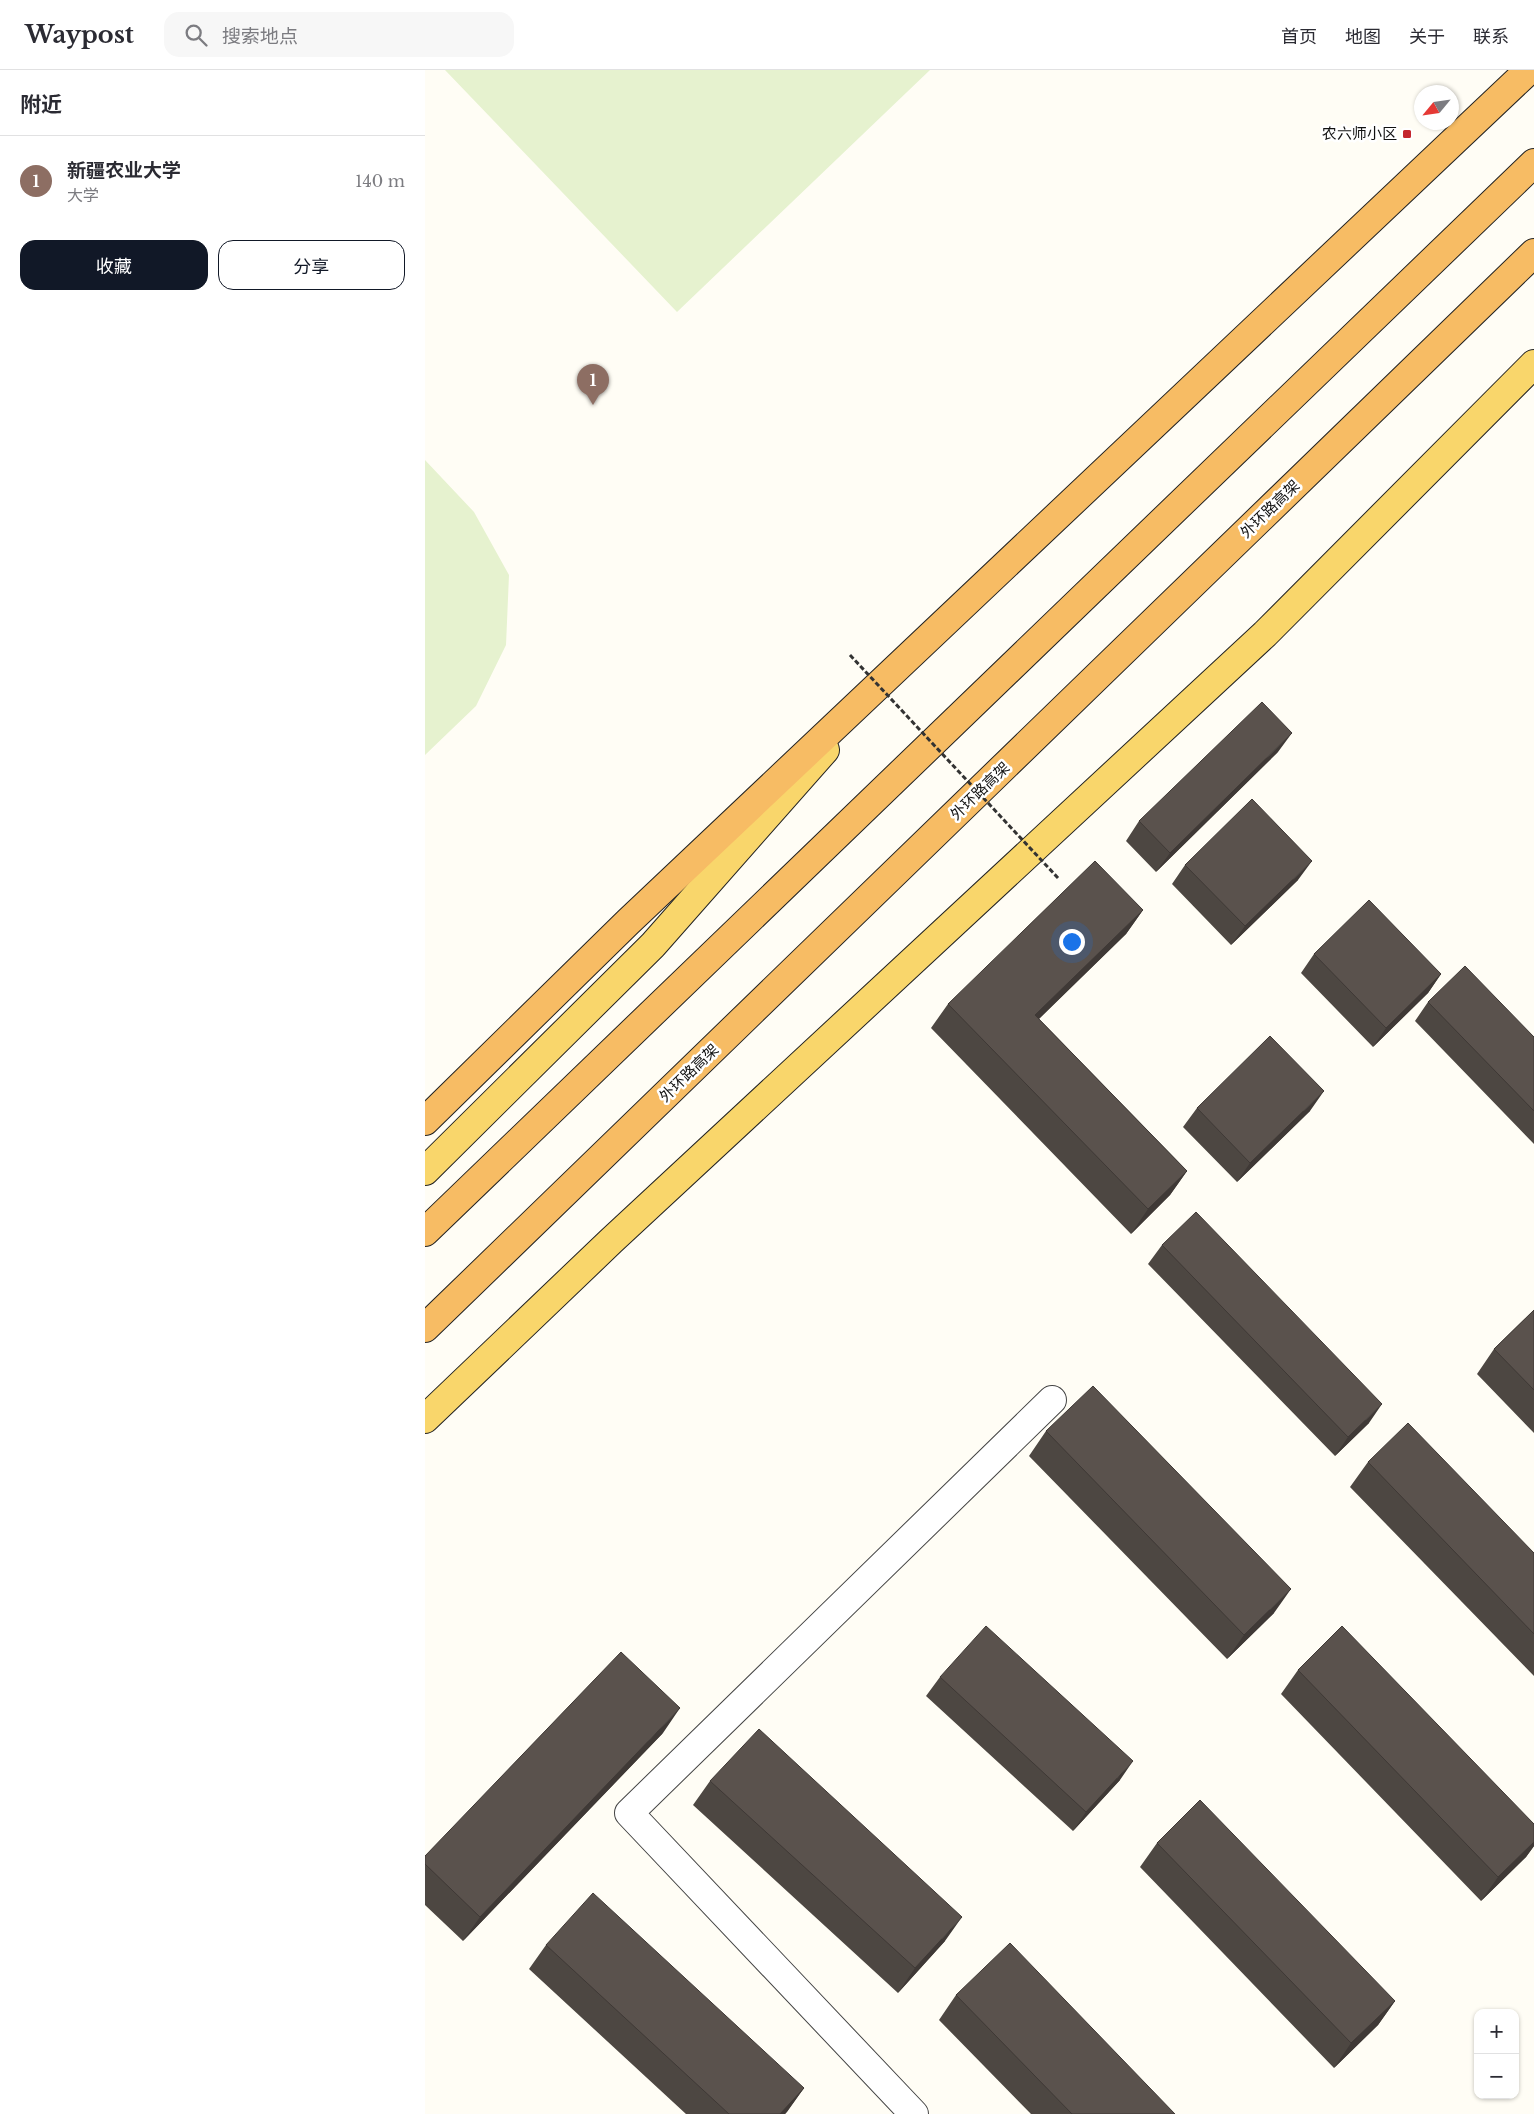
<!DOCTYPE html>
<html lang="zh">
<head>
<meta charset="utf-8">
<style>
  body { margin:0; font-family:"Libre Baskerville","Noto Sans SC",serif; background:#f7f7f7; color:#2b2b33 }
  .controls { position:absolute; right:15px; bottom:15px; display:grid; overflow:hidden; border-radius:10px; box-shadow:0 1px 4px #0004 }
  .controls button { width:45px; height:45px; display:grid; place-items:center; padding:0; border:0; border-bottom:1px solid #e1e1e2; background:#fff; color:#2b2b33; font:25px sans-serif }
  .compass { position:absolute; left:989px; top:15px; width:45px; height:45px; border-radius:50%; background:#fff; box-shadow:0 1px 4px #0004; rotate:241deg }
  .you { position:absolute; left:646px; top:871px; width:18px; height:18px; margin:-12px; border:4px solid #fff; border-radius:50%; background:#1a73e8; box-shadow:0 0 0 8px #1a73e833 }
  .badge { display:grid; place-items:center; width:32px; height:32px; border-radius:50%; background:#111827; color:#fff; font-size:16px; font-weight:700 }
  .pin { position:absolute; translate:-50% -41px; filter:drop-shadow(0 1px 2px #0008) }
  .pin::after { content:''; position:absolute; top:26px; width:18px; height:15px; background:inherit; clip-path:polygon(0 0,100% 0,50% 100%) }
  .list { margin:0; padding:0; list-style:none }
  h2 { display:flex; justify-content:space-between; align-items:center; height:65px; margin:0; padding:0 20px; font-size:21px }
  h2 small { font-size:16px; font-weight:400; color:#7c7c81 }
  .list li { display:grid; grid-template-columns:32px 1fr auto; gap:15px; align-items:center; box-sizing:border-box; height:90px; padding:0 20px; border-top:1px solid #e1e1e2 }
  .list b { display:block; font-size:19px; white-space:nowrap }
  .list p { margin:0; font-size:16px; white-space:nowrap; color:#7c7c81 }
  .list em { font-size:16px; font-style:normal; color:#7c7c81 }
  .actions { display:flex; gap:10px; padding:15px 20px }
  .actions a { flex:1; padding:11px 0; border:1px solid #111827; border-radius:15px; text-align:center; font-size:18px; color:#111827 }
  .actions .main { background:#111827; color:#fff }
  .icon { flex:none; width:28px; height:28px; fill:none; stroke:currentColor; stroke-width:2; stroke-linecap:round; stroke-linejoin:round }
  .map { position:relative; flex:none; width:1109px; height:2044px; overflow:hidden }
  header { display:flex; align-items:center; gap:30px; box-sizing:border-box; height:70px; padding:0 25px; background:#fff; border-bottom:1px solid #e1e1e2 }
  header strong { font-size:24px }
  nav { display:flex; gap:28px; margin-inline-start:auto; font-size:18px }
  .search { width:350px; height:45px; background:#f7f7f7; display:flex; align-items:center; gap:12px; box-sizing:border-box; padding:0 18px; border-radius:15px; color:#7c7c81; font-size:19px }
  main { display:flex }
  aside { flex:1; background:#fff }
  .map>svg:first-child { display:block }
  .pitch { fill:#e6f2cf }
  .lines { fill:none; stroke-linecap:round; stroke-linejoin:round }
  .minor-casing { stroke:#444; stroke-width:30 }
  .primary-casing { stroke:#222; stroke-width:30 }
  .trunk-casing { stroke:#222; stroke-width:30 }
  .minor { stroke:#fff; stroke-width:28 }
  .primary { stroke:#f9d66b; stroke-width:28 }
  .trunk { stroke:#f7bc64; stroke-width:28 }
  .path-bridge { stroke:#333; stroke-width:3; stroke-dasharray:5 2.5; stroke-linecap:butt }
  .wall { fill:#4d4742 }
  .shaded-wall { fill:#3f3936 }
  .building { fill:#5a524d; stroke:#3f3936 }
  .poi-dot { fill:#c4262e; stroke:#fff; stroke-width:2 }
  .labels { text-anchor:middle; stroke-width:5; stroke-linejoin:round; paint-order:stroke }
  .poi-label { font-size:15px; fill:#111; stroke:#fff; text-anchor:end }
  .street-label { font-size:15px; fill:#111; stroke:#fff }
</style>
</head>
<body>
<header>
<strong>Waypost</strong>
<div class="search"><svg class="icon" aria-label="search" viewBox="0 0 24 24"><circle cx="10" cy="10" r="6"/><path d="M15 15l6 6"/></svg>搜索地点</div>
<nav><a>首页</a><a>地图</a><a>关于</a><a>联系</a></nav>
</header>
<main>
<aside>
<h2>附近<small></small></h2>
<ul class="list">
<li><span class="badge" style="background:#8d6e63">1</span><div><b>新疆农业大学</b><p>大学</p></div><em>140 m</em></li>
</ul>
<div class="actions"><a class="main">收藏</a><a>分享</a></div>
</aside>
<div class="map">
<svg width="1109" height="2044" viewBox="0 0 1109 2044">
  <rect width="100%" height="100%" fill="#fffdf5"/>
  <path class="pitch" d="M20,0H505L252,242Z
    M0,390L49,442L84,505L81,575L51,636L0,685Z"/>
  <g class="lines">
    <defs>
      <path id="minor" d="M489,2044L204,1743L627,1330"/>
      <path id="primary" d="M0,1101L228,875L400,680
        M0,1349L186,1171L840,564L1109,294"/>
      <path id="trunk" d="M0,1051L203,852L1104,0
        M0,1162L1109,93
        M0,1258L1109,183"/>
    </defs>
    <use href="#minor" class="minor-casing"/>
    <use href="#primary" class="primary-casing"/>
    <use href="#trunk" class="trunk-casing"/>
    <use href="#minor" class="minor"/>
    <use href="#primary" class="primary"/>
    <use href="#trunk" class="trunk"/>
    <path class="path-bridge" d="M425,585L633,808"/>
  </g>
  <path class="wall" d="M853,682L731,802L701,771L714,751Z
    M760,795L873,810L806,875L747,814Z
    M718,840L701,864L614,949L762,1101L745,1125L706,1164L506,958L523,934Z
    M889,884L1016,904L1003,923L948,977L876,903Z
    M1003,932L1109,967V1074L990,951Z
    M772,1038L885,1041L812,1112L758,1057Z
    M737,1175L944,1353L910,1386L723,1194Z
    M1109,1240V1363L1052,1304L1069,1279Z
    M621,1361L849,1543L802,1589L604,1386Z
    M943,1392L1109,1483V1606L925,1417Z
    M873,1600L1109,1754V1776L1101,1787L1056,1831L856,1624Z
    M515,1607L695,1710L648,1761L501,1626Z
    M238,1663L38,1871L0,1835V1786Z
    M285,1711L520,1871L473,1923L268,1735Z
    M732,1773L970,1931L953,1955L909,1998L715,1797Z
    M121,1875L379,2018L360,2044H261L104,1899Z
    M531,1925L750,2044H606L514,1950Z"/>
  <path class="shaded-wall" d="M867,663L853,682L731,802L745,783Z
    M887,791L873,810L806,875L820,856Z
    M718,840L701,864L593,969L610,945Z
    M1016,904L1003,923L948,977L961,958Z
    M899,1021L885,1041L812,1112L825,1093Z
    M762,1101L745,1125L706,1164L723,1139Z
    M957,1334L944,1353L910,1386L923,1367Z
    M866,1519L849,1543L802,1589L819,1565Z
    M255,1638L238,1663L38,1871L55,1847Z
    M708,1691L695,1710L648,1761L661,1742Z
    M1109,1772V1776L1101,1787L1056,1831L1073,1807Z
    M537,1847L520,1871L473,1923L490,1898Z
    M970,1931L953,1955L909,1998L926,1973Z
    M379,2018L362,2042L360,2044H355Z"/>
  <path class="building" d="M837,632L867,663L745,783L714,751Z
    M827,729L887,791L820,856L760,795Z
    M670,791L718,840L610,945L762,1101L723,1139L523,934Z
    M944,830L1016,904L961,958L889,884Z
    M1040,896L1109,967V1041L1003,932Z
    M845,966L899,1021L825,1093L772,1038Z
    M771,1142L957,1334L923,1367L737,1175Z
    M1109,1240V1320L1069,1279Z
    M668,1316L866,1519L819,1565L621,1361Z
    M983,1353L1109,1483V1564L943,1392Z
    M561,1556L708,1691L661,1742L515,1607Z
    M917,1556L1109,1754V1772L1073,1807L873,1600Z
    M196,1582L255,1638L55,1847L0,1794V1786Z
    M334,1659L537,1847L490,1898L285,1711Z
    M775,1730L970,1931L926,1973L732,1773Z
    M168,1823L379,2018L355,2044H304L121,1875Z
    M585,1873L750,2044H647L531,1925Z"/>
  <rect class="poi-dot" x="977" y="59" width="10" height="10" rx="2.5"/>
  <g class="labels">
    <g class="poi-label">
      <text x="972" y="69">农六师小区</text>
    </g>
    <g class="street-label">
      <text transform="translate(845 439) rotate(-44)" y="5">外环路高架</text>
      <text transform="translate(555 721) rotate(-44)" y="5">外环路高架</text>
      <text transform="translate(264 1003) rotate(-44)" y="5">外环路高架</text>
    </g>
  </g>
</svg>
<div class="controls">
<button>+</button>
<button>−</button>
</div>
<svg class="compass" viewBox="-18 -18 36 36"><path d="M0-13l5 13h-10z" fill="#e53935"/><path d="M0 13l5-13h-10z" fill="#7c7c81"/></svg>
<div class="you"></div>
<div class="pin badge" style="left:168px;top:335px;background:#8d6e63">1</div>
</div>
</main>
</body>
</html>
